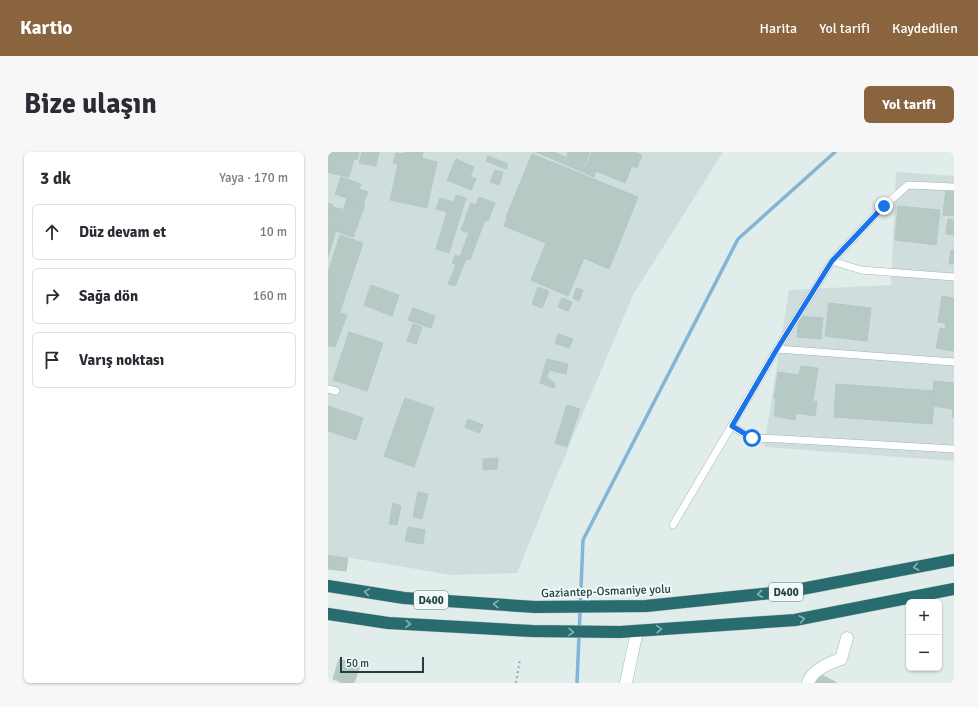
<!DOCTYPE html>
<html lang="tr">
<head>
<meta charset="utf-8">
<style>
  body { margin:0; font-family:Signika,sans-serif; background:#f7f7f7; color:#2b2b33 }
  .controls { position:absolute; right:12px; bottom:12px; display:grid; overflow:hidden; border-radius:6px; box-shadow:0 1px 3px #0004 }
  .controls button { width:36px; height:36px; display:grid; place-items:center; padding:0; border:0; border-bottom:1px solid #e1e1e2; background:#fff; color:#2b2b33; font:20px sans-serif }
  .scale { position:absolute; left:12px; bottom:10px; width:84px; box-sizing:border-box; padding-left:4px; border:2px solid #1f4040; border-top:0; font-size:11px; line-height:14px; white-space:nowrap; color:#1f4040; -webkit-text-stroke:3px #f2f9f8; paint-order:stroke }
  .stop { position:absolute; width:12px; height:12px; margin:-9px; border:3px solid #1a73e8; border-radius:50%; background:#fff }
  .stop.end { background:#1a73e8; border-color:#fff; box-shadow:0 1px 4px #0008 }
  .list { margin:0; padding:0; list-style:none }
  h2 { display:flex; justify-content:space-between; align-items:center; height:52px; margin:0; padding:0 16px; font-size:17px }
  h2 small { font-size:13px; font-weight:400; color:#7c7c81 }
  .list li { display:grid; grid-template-columns:26px 1fr auto; gap:12px; align-items:center; box-sizing:border-box; height:56px; margin:0 8px 8px; padding:0 8px; border:1px solid #e1e1e2; border-radius:6px }
  .list b { display:block; font-size:15px; white-space:nowrap }
  .list em { font-size:13px; font-style:normal; color:#7c7c81 }
  .icon { flex:none; width:22px; height:22px; fill:none; stroke:currentColor; stroke-width:2; stroke-linecap:round; stroke-linejoin:round }
  .map { position:relative; flex:none; width:626px; height:531px; overflow:hidden; border-radius:6px }
  header { display:flex; align-items:center; gap:24px; box-sizing:border-box; height:56px; padding:0 20px; background:#8a633f; color:#fff }
  header strong { font-size:19px }
  nav { display:flex; gap:22px; margin-inline-start:auto; font-size:14px }
  .intro { display:flex; align-items:center; justify-content:space-between; box-sizing:border-box; height:96px; padding:0 24px }
  h1 { margin:0; font-size:28px }
  .button { padding:10px 18px; border-radius:6px; background:#8a633f; color:#fff; font-size:14px; font-weight:700 }
  main { display:flex; gap:24px; padding:0 24px }
  aside { flex:1; background:#fff; border-radius:6px; box-shadow:0 1px 3px #0004 }
  .map>svg:first-child { display:block }
  .built { fill:#cfdddc }
  .lines { fill:none; stroke-linecap:round; stroke-linejoin:round }
  .stream { stroke:#83b5d9; stroke-width:3.5 }
  .building { fill:#b6c9c5; stroke:#b3c8c5 }
  .lane-casing { stroke:#a3b6b4; stroke-width:8 }
  .street-casing { stroke:#a3b6b4; stroke-width:13 }
  .highway-casing { stroke:#c0caca; stroke-width:13 }
  .path { stroke:#7eb5b2; stroke-width:2; stroke-dasharray:2 3; stroke-linecap:butt }
  .lane { stroke:#fff; stroke-width:7 }
  .street { stroke:#fff; stroke-width:12 }
  .highway { stroke:#286c70; stroke-width:12 }
  .oneway { stroke:#8db2b4 }
  .route { stroke:#1a73e8; stroke-width:5 }
  .labels { text-anchor:middle; stroke-width:4; stroke-linejoin:round; paint-order:stroke }
  .shield { fill:#f2f9f8; stroke:#5e7877; stroke-width:1 }
  .shield-label { font-size:11px; font-weight:bold; fill:#1f4040 }
  .street-label { font-size:12px; fill:#1f4040; stroke:#f2f9f8 }
</style>
</head>
<body>
<header>
<strong>Kartio</strong>
<nav><a>Harita</a><a>Yol tarifi</a><a>Kaydedilen</a></nav>
</header>
<div class="intro"><h1>Bize ulaşın</h1><a class="button">Yol tarifi</a></div>
<main>
<aside>
<h2>3 dk<small>Yaya · 170 m</small></h2>
<ul class="list">
<li><svg class="icon" aria-label="ahead" viewBox="0 0 24 24"><path d="M12 20V5M6 11l6-6 6 6"/></svg><div><b>Düz devam et</b></div><em>10 m</em></li>
<li><svg class="icon" aria-label="right" viewBox="0 0 24 24"><path d="M7 20v-9h11M14 6l5 5-5 5"/></svg><div><b>Sağa dön</b></div><em>160 m</em></li>
<li><svg class="icon" aria-label="arrive" viewBox="0 0 24 24"><path d="M6 21V4h12l-3 4 3 4H6"/></svg><div><b>Varış noktası</b></div></li>
</ul>
</aside>
<div class="map">
<svg width="626" height="531" viewBox="0 0 626 531">
  <rect width="100%" height="100%" fill="#e1edeb"/>
  <path class="built" d="M0,0H395L305,143L226,330L189,421L123,423L0,402Z
    M568,20L626,24V309L436,295L461,138L563,133Z"/>
  <g class="lines">
    <path class="stream" d="M249,531L255,388L410,87L507,0"/>
  </g>
  <path class="building" d="M0,0H6L1,21L0,20Z
    M7,0H31L29,8L26,7L21,25L2,21Z
    M34,0H51L48,14L31,11Z
    M77,0H95L94,6L109,10L99,56L62,48L70,12L65,11L68,1L76,2Z
    M208,0H226L258,14L264,0H307L314,3L309,16L304,14L297,31L268,19L266,25Z
    M240,0H253L250,9L239,5Z
    M254,0H262L257,12L250,9Z
    M204,2L310,45L281,117L256,106L240,144L203,128L218,91L176,74L179,66L178,65Z
    M160,4L180,12L178,17L158,9Z
    M128,7L146,15L142,25L148,27L143,38L119,28Z
    M167,18L175,20L171,33L162,30Z
    M13,25L33,32L31,37L40,40L35,52L7,42Z
    M618,36L626,37V64L615,63Z
    M128,43L138,46L121,101L108,97L119,60L108,57L112,46L126,50Z
    M151,45L167,51L160,69L157,68L142,108L132,104L141,81L133,78L143,51L148,53Z
    M19,47L37,53L25,85L8,79Z
    M0,51L5,53L1,64H0Z
    M570,54L612,58L608,93L567,88Z
    M4,55L14,57L0,105V67Z
    M620,67L626,68V83L618,82Z
    M12,83L35,91L0,195V120Z
    M623,98H626V112H621Z
    M127,103L138,107L127,134L120,132L128,113L124,111Z
    M43,133L71,143L64,164L36,153Z
    M210,135L221,139L214,156L204,152Z
    M248,136L255,138L251,149L245,146Z
    M614,144L626,146V199L608,196L612,176L617,177L618,171L610,170Z
    M234,146L244,150L240,159L230,155Z
    M501,151L543,156L539,189L497,184Z
    M85,156L107,164L103,176L80,168Z
    M12,161L19,163L7,195L0,193Z
    M471,164L495,166L493,187L469,185Z
    M85,172L94,175L88,192L79,189Z
    M21,180L55,191L39,239L5,228Z
    M230,182L245,187L241,196L227,191Z
    M219,207L240,212L238,222L221,218L219,226L227,231L226,236L212,231Z
    M473,214L490,216L485,249L489,250L487,264L468,261L467,268L446,264L448,246H446L450,220L471,223Z
    M606,229L626,231V265H624L625,257L604,254Z
    M508,232L607,239L604,272L506,265Z
    M77,246L106,256L86,315L56,304Z
    M239,253L252,257L239,295L227,291Z
    M0,254L35,266L28,288L0,279Z
    M140,267L155,273L151,281L137,275Z
    M170,306L169,317L155,318V307Z
    M90,340L100,342L94,367L85,365Z
    M65,351L73,354L69,373L61,372Z
    M80,375L97,378L95,392L77,389Z
    M0,403L20,406L18,419L0,417Z
    M11,507L32,514L26,531H12V529L5,527Z
    M492,522L509,531H487Z"/>
  <g class="lines">
    <defs>
      <path id="lane" d="M504,109L533,118L626,125
        M449,197L626,210
        M0,237L8,239
        M403,274L424,286L453,287L626,297
        M345,373L449,197L504,109L556,54L580,33L626,35"/>
      <path id="street" d="M298,531L309,479
        M480,531C484,518 501,511 513,507L519,486"/>
      <path id="highway" d="M0,434L76,446L207,455L318,454L463,439L626,408
        M0,462L60,471L204,479L292,480L467,468L626,437"/>
    </defs>
    <use href="#lane" class="lane-casing"/>
    <use href="#street" class="street-casing"/>
    <use href="#highway" class="highway-casing"/>
    <path class="path" d="M188,531L192,507"/>
    <use href="#lane" class="lane"/>
    <use href="#street" class="street"/>
    <use href="#highway" class="highway"/>
  </g>
  <defs><path id="oneway-chevron" d="M-2-3.5L2.5 0L-2 3.5" fill="none" stroke-width="1.6" stroke-linecap="round" stroke-linejoin="round"/></defs>
  <g class="oneway">
    <use href="#oneway-chevron" transform="translate(588 415) rotate(169)"/>
    <use href="#oneway-chevron" transform="translate(39 440) rotate(-171)"/>
    <use href="#oneway-chevron" transform="translate(432 442) rotate(174)"/>
    <use href="#oneway-chevron" transform="translate(168 452) rotate(-176)"/>
    <use href="#oneway-chevron" transform="translate(474 467) rotate(-11)"/>
    <use href="#oneway-chevron" transform="translate(80 472) rotate(3)"/>
    <use href="#oneway-chevron" transform="translate(331 477) rotate(-4)"/>
    <use href="#oneway-chevron" transform="translate(243 480) rotate(1)"/>
  </g>
  <g class="lines">
    <path class="route" d="M424,286L404,274L449,197L504,109L556,54"/>
  </g>
  <g class="labels">
    <g class="shield">
      <rect x="441" y="431" width="34" height="18" rx="3"/>
      <rect x="86" y="439" width="34" height="18" rx="3"/>
    </g>
    <g class="shield-label">
      <text x="458" y="444">D400</text>
      <text x="103" y="452">D400</text>
    </g>
    <g class="street-label">
      <text transform="translate(278 439) rotate(-2)" y="4">Gaziantep-Osmaniye yolu</text>
    </g>
  </g>
</svg>
<div class="controls">
<button>+</button>
<button>−</button>
</div>
<div class="scale">50 m</div>
<div class="stop" style="left:424px;top:286px"></div>
<div class="stop end" style="left:556px;top:54px"></div>
</div>
</main>
</body>
</html>
